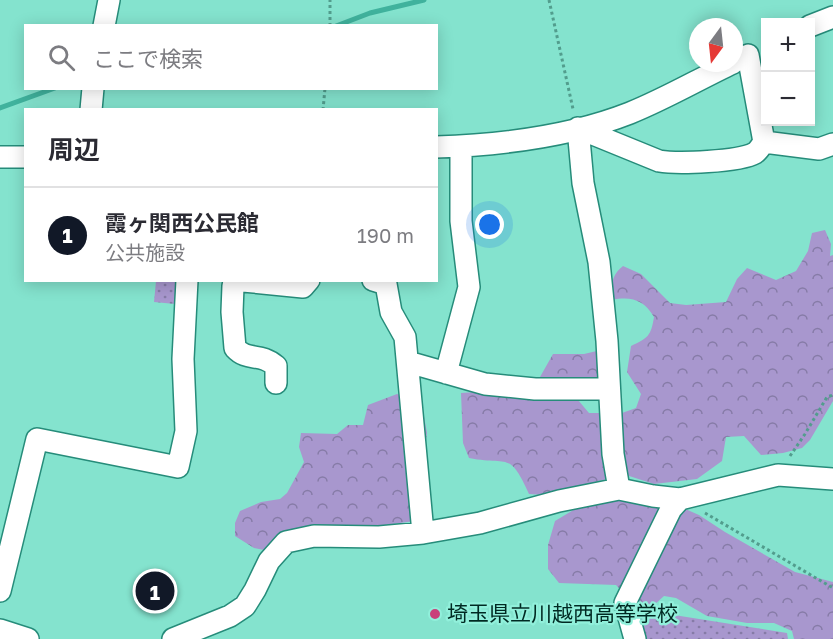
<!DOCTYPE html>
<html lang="ja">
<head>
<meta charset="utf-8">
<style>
  body { margin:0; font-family:"Golos Text","Noto Sans JP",sans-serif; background:#f2f2f3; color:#2b2b33 }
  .controls { position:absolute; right:18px; top:18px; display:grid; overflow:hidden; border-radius:0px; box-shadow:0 3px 15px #0003 }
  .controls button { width:54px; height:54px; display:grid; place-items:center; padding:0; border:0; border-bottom:2px solid #e1e1e2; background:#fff; color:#2b2b33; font:30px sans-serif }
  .compass { position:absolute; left:689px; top:18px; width:54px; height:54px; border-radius:50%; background:#fff; box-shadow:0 3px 15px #0003; rotate:195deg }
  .you { position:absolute; left:490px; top:225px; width:21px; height:21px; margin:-15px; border:4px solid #fff; border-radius:50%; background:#1a73e8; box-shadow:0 0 0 9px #1a73e833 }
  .badge { display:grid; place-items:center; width:39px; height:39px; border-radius:50%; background:#111827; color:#fff; font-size:20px; font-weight:700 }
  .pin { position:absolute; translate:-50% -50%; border:3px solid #fff; box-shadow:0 2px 6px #0006 }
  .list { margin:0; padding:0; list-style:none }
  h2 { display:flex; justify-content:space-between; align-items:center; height:78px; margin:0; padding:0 24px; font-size:26px }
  h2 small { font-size:20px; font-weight:400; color:#7c7c81 }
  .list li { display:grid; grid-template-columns:39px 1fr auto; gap:18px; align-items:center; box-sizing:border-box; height:96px; padding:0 24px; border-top:2px solid #e1e1e2 }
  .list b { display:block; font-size:22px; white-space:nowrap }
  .list p { margin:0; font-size:20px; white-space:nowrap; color:#7c7c81 }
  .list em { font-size:20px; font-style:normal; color:#7c7c81 }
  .icon { flex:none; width:33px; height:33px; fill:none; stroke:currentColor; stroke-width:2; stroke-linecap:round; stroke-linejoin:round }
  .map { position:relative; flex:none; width:833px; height:639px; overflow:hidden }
  .search { position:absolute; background:#fff; box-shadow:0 3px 15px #0003; left:24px; top:24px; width:414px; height:66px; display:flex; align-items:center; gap:15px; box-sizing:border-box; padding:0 21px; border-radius:0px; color:#7c7c81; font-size:22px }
  .panel { position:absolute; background:#fff; box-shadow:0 3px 15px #0003; left:24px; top:108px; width:414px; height:174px; border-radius:0px }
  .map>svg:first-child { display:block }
  .forest { fill:url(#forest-crowns) }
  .park { fill:url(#park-dots) }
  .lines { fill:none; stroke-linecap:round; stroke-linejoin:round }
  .stream { stroke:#40b29d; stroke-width:5 }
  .minor-casing { stroke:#268c7a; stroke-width:24 }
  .path { stroke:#529d8d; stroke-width:3; stroke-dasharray:3 3; stroke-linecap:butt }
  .minor { stroke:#fff; stroke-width:21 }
  .poi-dot { fill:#c9407a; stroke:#91f0db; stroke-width:2 }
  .labels { text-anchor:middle; stroke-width:4.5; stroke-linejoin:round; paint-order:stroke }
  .poi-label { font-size:21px; fill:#002922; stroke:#91f0db; text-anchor:start }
</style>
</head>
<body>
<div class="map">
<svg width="833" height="639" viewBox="0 0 833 639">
  <defs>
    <pattern id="forest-crowns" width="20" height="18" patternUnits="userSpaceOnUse" patternTransform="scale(1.5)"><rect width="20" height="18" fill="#a897ce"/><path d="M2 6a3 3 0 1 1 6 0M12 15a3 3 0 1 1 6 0" fill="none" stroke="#867ba7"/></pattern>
    <pattern id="park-dots" width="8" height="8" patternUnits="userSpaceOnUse" patternTransform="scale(1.5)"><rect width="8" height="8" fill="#a897ce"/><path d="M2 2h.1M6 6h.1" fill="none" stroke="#867ba7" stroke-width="1.8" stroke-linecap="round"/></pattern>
  </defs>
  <rect width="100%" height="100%" fill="#84e3ce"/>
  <path class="forest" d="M825,230L831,244L830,256L833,255V401L810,440L802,448L783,453L761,455L744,436L726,437L722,461L697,479L654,484L626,475L598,481L585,487L556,490L543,495L529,494C509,450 509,466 469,458L463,443L461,393L476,392L503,378L540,377L553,354H584L601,350L604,380L589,382L578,400L589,413H622L636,408L641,394L627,372L631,346C648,338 651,336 654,317C644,300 631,296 612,300C611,286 611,275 623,266L641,274L670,303L686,305L726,302L737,279L747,268L776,280L796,271L808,251L812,233Z
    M397,394L421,400L427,433L415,521L275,540L264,550L254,548L235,536V523L240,511L261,502L280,499L287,493L304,462L299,447L301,433L337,434L348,425H363L368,405Z
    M622,498L683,508L699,515L725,532L795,572L833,582V639H794L792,631L774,623H747L707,616L676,598L664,596L653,606L633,603L616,585L559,583L548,569V545L555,521L575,509Z"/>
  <path class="park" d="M156,281H176L175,304L154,302Z
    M636,609L787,633L788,639H646Z"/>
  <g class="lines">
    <path class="stream" d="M336,26L370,13L424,0
      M0,108L55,88"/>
    <defs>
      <path id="minor" d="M104,26L109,0
        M810,26L833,17
        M748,55L764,142L819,149L833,144
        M91,110L93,88
        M578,128L583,183L599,262L607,341L613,454L619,489
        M578,128L659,161C677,164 739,162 755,153C758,151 762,145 764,142
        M436,147C501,145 569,137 630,113C665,99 699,79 733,63
        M0,157H26
        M373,280L386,284L391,312L405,337L423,533
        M408,362L485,384L535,389H609
        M446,373L469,287L461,221V146
        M276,383V366C260,352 248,362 235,348L232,312L233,286L236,283L243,281L303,287L309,280
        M0,591L37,439L178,467L186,431L183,359L187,280
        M0,630L28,639
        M173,639L230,616L245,606L255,590L269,561L286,542L314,536L379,537L423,533L480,523L559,501L619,489L653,496L680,499L778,475L833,479
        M635,639L625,603L671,509L680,499"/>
    </defs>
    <use href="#minor" class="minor-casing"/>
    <path class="path" d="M549,0L573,109
      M330,26V0
      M323,110L325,88
      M790,456L805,434L827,397L833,395
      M705,513L833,588"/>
    <use href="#minor" class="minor"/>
  </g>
  <circle class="poi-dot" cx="435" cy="614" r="6"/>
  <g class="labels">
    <g class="poi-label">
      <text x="447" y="621">埼玉県立川越西高等学校</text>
    </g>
  </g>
</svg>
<div class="controls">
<button>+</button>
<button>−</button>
</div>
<svg class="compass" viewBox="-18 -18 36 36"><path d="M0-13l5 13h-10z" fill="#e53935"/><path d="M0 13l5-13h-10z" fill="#7c7c81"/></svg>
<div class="you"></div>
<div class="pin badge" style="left:155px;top:591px">1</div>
<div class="search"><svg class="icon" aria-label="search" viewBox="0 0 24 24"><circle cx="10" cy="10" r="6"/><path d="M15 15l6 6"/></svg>ここで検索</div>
<section class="panel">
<h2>周辺<small></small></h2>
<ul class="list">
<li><span class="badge">1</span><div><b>霞ヶ関西公民館</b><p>公共施設</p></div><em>190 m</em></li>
</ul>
</section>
</div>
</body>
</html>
